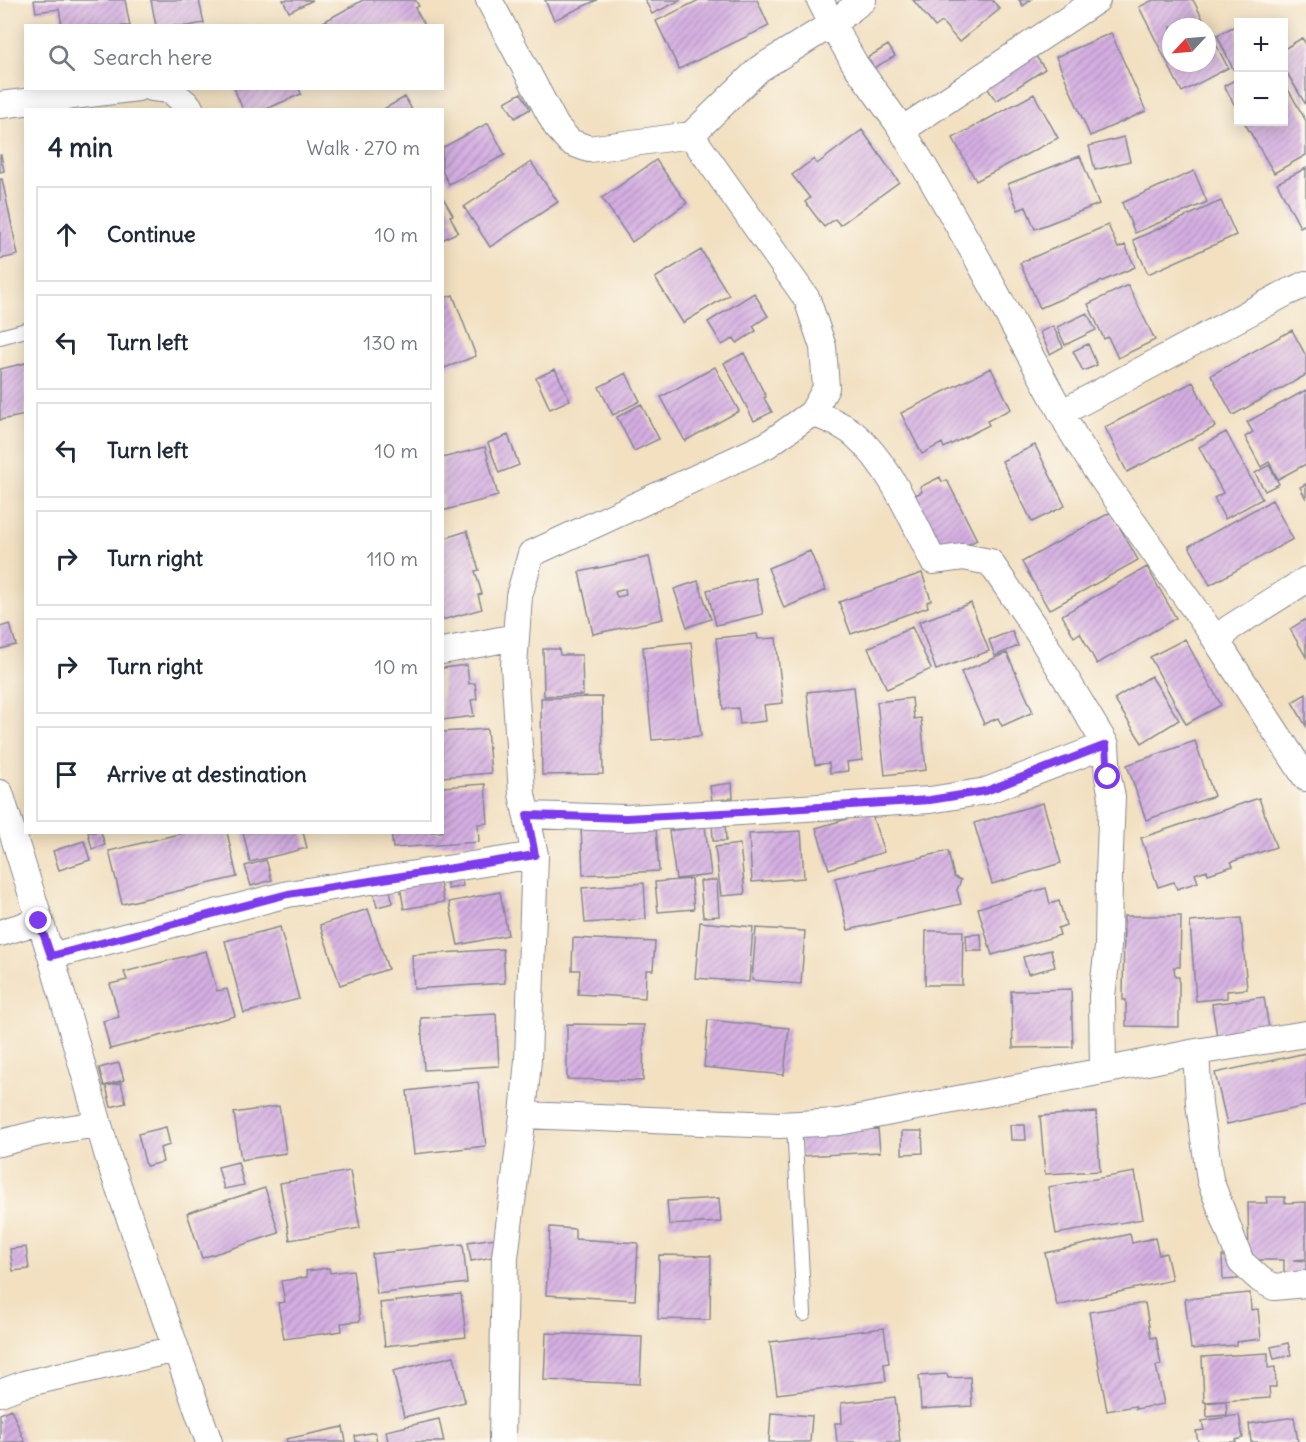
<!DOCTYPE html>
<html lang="en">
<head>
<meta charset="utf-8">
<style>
  body { margin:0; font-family:Delius,sans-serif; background:#f2f2f3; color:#1f2937 }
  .controls { position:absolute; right:18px; top:18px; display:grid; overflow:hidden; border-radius:0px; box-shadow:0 3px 15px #0003 }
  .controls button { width:54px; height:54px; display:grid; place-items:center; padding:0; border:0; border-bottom:2px solid #e0e1e3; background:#fff; color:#1f2937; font:30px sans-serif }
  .compass { position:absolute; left:1162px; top:18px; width:54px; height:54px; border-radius:50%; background:#fff; box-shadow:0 3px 15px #0003; rotate:244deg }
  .stop { position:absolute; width:18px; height:18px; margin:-14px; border:4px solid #7c3aed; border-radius:50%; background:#fff }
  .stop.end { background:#7c3aed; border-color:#fff; box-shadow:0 2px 6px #0008 }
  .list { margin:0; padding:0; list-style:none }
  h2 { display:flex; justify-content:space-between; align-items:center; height:78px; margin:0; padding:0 24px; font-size:26px }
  h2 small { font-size:20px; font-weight:400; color:#747a83 }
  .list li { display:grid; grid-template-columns:39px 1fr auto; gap:18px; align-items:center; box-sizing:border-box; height:96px; margin:0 12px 12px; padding:0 12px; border:2px solid #e0e1e3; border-radius:0px }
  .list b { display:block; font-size:22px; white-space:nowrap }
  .list em { font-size:20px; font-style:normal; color:#747a83 }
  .icon { flex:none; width:33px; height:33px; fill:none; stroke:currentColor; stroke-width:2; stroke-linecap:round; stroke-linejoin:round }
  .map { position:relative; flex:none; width:1306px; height:1442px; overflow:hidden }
  .search { position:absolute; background:#fff; box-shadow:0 3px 15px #0003; left:24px; top:24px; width:420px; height:66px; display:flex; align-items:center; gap:15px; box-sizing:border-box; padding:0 21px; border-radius:0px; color:#747a83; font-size:22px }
  .panel { position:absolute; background:#fff; box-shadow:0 3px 15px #0003; left:24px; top:108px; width:420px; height:726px; border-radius:0px }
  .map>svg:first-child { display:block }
  .building { fill:url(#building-hatch); fill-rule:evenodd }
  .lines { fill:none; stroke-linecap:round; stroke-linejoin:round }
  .service-casing { stroke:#868890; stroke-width:16 }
  .minor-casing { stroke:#868890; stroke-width:28 }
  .service { stroke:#fff; stroke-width:14 }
  .minor { stroke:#fff; stroke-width:26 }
  .route { stroke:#7c3aed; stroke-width:8 }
</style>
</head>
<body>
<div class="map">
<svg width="1306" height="1442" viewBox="0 0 1306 1442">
  <defs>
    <pattern id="building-hatch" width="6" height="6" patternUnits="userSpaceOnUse" patternTransform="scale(1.5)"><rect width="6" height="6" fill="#d5afe2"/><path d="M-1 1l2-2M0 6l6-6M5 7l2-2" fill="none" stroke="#ac8fba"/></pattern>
  </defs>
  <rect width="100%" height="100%" fill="#fbf7ec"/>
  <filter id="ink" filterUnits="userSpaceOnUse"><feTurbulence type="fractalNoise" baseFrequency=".0167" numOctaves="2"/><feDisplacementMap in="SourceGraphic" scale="12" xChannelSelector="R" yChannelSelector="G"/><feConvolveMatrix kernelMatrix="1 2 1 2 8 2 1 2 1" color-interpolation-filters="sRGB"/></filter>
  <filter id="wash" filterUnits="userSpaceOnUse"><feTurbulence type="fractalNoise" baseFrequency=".008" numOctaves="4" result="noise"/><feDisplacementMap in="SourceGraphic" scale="24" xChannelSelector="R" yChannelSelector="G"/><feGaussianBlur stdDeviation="1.35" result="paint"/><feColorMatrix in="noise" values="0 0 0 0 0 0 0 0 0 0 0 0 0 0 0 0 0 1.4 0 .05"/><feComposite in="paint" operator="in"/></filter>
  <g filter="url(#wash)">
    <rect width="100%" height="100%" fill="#f2e0c1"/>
    <g id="blocks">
      <path class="building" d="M34,0H125L130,26H62L59,9L36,12Z
        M151,0H199L204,23L188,26H156Z
        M283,0H313L289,12Z
        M363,0H415L419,6L415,8L425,26H316Z
        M545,0H597L554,20Z
        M645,0H681L652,14Z
        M699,0H757L769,26L679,69L656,21Z
        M913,0H992L1000,9L959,42L942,22L935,27Z
        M1019,0H1031L1023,6Z
        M1153,0H1193L1207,27H1171V63H1207V27L1228,68L1182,92L1139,7Z
        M1237,25L1238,66L1233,69L1217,35Z
        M1111,33L1146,111L1090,136L1056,57Z
        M1302,38L1306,44V105L1284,68V49Z
        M888,45L895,56L874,68L867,58Z
        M1032,51L1045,69L996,101L984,83Z
        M1238,78V111L1224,86Z
        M1284,82L1306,121V155L1274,173L1244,122H1284Z
        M234,88H299L301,94L264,110H243Z
        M521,93L530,109L515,118L505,102Z
        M1034,94L1058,138L976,181L953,138Z
        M405,97L412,110H382Z
        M488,123L505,155L449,184L442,171V148Z
        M862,130L899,182L840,225L835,219L824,227L805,202L810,198L792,175L814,159L817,164Z
        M1124,137L1130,161L1095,170L1089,146Z
        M0,155H1L4,171L0,172Z
        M1080,156L1099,204L1035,229L1026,207L1018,210L1008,184Z
        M656,160L687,203L632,242L602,198Z
        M531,162L558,202L490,247L464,207Z
        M1306,168V224L1300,227L1277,183Z
        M1194,171L1207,202L1135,233L1122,203Z
        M0,179H2L18,255L0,259Z
        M442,196L453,215L450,216L458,232L442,240Z
        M1221,201L1236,235L1148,274L1133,240Z
        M1108,225L1118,248L1125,245L1135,267L1040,308L1020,263Z
        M701,250L729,295L683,323L655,278Z
        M1128,285L1155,340L1118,358L1108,337L1104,339L1088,304Z
        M754,293L768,316L753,326L756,331L737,343L734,338L722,345L708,322Z
        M453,295L476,356L442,369V299Z
        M1087,313L1096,330L1065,345L1057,327Z
        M1053,326L1063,347L1050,354L1040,332Z
        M1292,330L1306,356V375L1233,415L1211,375Z
        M1088,344L1097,365L1083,371L1073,351Z
        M744,353L766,397L764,398L772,412L754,421L724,363Z
        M26,363V415L0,420V369Z
        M715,367L739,411L685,441L661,397Z
        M991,368L1011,409L987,421L989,425L944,448L942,443L922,454L901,413Z
        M555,369L570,400L550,409L536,378Z
        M626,373L640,401L613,415L599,387Z
        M1193,382L1215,427L1127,472L1105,427Z
        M1306,390V464L1278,479L1269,462L1261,467L1245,437L1253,432L1247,422Z
        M641,404L659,439L634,451L617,417Z
        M1226,432L1262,499L1225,519L1214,498L1223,493L1199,447Z
        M508,435L519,465L499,473L488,443Z
        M1035,445L1065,506L1032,522L1002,461Z
        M485,447L498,496L442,511V458Z
        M1269,465L1279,484L1265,491L1255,473Z
        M940,477L942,482L947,480L977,540L945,556L915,495L922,492L920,487Z
        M1306,484V499L1300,487Z
        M1272,500L1293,539L1210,585L1189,546Z
        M1111,512L1138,560L1049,610L1022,562Z
        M467,531L479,570L475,571L482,594L478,595L482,609L442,620V539Z
        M810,551L826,590L784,608L768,568Z
        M649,557L663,619L593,634L579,572ZM625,589L626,595L617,597L615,592Z
        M1147,567L1176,618L1097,664L1080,633L1074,637L1062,615Z
        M922,573L931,600L927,602L928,607L851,634L839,602Z
        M755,578L763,614L716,625L707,590Z
        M698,581L711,619L687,627L674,589Z
        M971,603L989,651L936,670L919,622Z
        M1306,619V657L1290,629Z
        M10,624L16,645L0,649V627Z
        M912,627L931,669L887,689L868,648Z
        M1012,631L1018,646L995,656L989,640Z
        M757,634L758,639L776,638L783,703L764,705L766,721L740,724L738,708L723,709L716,638Z
        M1185,639L1221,705L1186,724L1150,657Z
        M691,642L701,736L652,740L643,647Z
        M543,649H559L560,655H582L583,695L544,696Z
        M1007,653L1033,712L1002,726L998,718L984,724L961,672Z
        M467,665L469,684L475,683L477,699L471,700L474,716L442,720V668Z
        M1151,676L1179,720L1142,743L1114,699Z
        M854,687L862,760L847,762L848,771L830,773L829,763L815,765L807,692Z
        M1306,694V726L1292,702Z
        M602,697L603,774L542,775L541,698Z
        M912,698L914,719L921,718L926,770L885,775L877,702Z
        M487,729L491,773L442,777V732Z
        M1195,741L1214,796L1146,820L1127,765Z
        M732,783L733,798L712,801L710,786Z
        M485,784L488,823L478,824L479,842L393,848L391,832H442V787Z
        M1259,798L1276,847L1231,862L1233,866L1208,874L1207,870L1195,874L1198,882L1177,889L1174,882L1158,887L1141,838Z
        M1043,803L1061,863L992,884L974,823Z
        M871,812L884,852L829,869L816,828Z
        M712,822H725L726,841H713Z
        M581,826L656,828L659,871L583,875Z
        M705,826L711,875L676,879L669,831Z
        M801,831L804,878L752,882L749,834Z
        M88,832H101L105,845L92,849Z
        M187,832H227L237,877L122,904L109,851Z
        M243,832H303L307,848L250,862Z
        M84,841L90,860L59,870L53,851Z
        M740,844L745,894L721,896L715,847Z
        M948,851L954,877L961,880L957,890L961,904L848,930L835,878Z
        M266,860L272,880L251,886L245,866Z
        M460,873L463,886L448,889L445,876Z
        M439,878L444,902L404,909L400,886Z
        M691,879L694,909L658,912L655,882Z
        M717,880L719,916L703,917L700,881Z
        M388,883L393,903L377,907L372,887Z
        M644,883L646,919L585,923L582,888Z
        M1046,888L1050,904L1059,901L1066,925L1058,928L1060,935L992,955L978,908Z
        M500,892L508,935L458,945L449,902Z
        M368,909L388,969L340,985L320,925Z
        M1124,916H1181L1180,967H1174L1175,977H1179V1027L1126,1026V1000H1123Z
        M1241,918L1247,989L1227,991V998L1196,1001L1190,922Z
        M700,922L753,927L749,982L695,978Z
        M280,927L299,999L244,1013L225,941Z
        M756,928L805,931L801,984L752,980Z
        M926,931H963L962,985H925Z
        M981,934L982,951H967L966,935Z
        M573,938L655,942L653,970H646L645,998L578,994L580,970H572Z
        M503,949L505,983L414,989L412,955Z
        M1051,950L1055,967L1028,974L1023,957Z
        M206,951L217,991L227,989L235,1016L110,1049L103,1021L119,1017L110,984L127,980L124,972Z
        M1071,989L1073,1047L1013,1048L1011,991Z
        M1264,997L1269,1029L1217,1037L1212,1004Z
        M496,1014L499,1066L424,1070L421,1018Z
        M708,1020L789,1028L784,1075L704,1067Z
        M567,1024L644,1025L643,1081L567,1079Z
        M1306,1053V1106L1227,1124L1215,1073Z
        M119,1063L124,1080L104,1086L99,1068Z
        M478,1082L486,1146L414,1154L407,1091Z
        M121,1083L126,1103L111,1107L106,1086Z
        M279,1106L286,1153L241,1160L234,1113Z
        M1096,1112L1100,1171L1045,1174L1040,1116Z
        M1010,1125H1025L1026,1140H1011Z
        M166,1127L170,1145L160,1148L163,1162L146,1166L138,1134Z
        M878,1129L880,1152L801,1156L800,1132Z
        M902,1131H922L923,1153L902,1154Z
        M238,1162L244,1185L224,1189L218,1167Z
        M350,1171L360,1228L290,1240L280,1183Z
        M1135,1172L1143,1219L1056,1234L1048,1187Z
        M265,1188L279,1233L202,1258L187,1213Z
        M1266,1197H1285V1203L1306,1202V1259L1293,1260L1306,1261V1274L1284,1273V1260H1249L1248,1203H1267Z
        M719,1198L721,1222L669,1225L667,1201Z
        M550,1227L575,1229V1239L638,1243L635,1300L546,1295Z
        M1130,1234L1132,1243L1155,1238L1159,1255L1166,1253L1172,1280L1057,1306L1045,1253Z
        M495,1238L498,1256L471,1261L468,1242Z
        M463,1244L467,1283L377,1294L372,1254Z
        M26,1247L29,1269L13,1271L10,1249Z
        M659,1255L711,1256L710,1320L658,1319Z
        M1222,1256H1237L1238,1279L1223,1280Z
        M329,1268L330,1273L353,1270L360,1321L341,1323L342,1331L284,1339L278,1303L285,1302L281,1281L307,1277L306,1271Z
        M1250,1293L1251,1310L1258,1309L1261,1339L1236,1342V1345L1191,1349L1185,1299Z
        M461,1294L466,1337L385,1346L380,1303Z
        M1145,1303L1151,1338L1156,1337L1161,1365L1156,1366L1164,1404L1136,1409L1135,1406L1107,1411L1089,1312Z
        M884,1328L889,1363L884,1364L886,1381L777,1394L770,1342Z
        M546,1333L642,1337L640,1384L544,1380Z
        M1288,1343L1291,1355L1274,1359L1271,1347Z
        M1268,1353V1368L1275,1367L1276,1387H1269L1270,1398L1204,1402L1202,1357Z
        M454,1356L465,1402L404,1417L393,1371Z
        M947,1374L948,1378L970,1377L972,1406L921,1409L919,1376Z
        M895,1397L900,1442H837L835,1423H842L841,1403Z
        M1226,1401L1227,1415L1207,1417L1206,1403Z
        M11,1409L25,1442H0V1414Z
        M771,1413L812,1416L810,1442H769Z
        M1239,1415L1243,1438L1235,1440L1236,1442H1198L1196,1431L1204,1430L1202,1421Z
        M1294,1417L1298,1442H1251L1249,1424Z
        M439,1419L444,1442H388L386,1431Z
        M343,1427L346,1442H287L286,1439Z
        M375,1432L377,1442H356L355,1436Z"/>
    </g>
  </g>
  <g filter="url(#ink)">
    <use href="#blocks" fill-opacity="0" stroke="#868890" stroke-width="1.5"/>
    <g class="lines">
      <defs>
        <path id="service" d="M0,337L26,330
          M794,1124L804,1314"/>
        <path id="minor" d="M489,0L556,126L570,142L589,149L691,135L759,69L832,24L855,64L897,122L925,168L976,256L1073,434L1096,470L1210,631L1306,778
          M820,0L832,24L863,0
          M152,88L170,90L189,106L191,110
          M0,105L138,88
          M902,130L1097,0
          M812,413C826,418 842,424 854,434C890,465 912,518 933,561L963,557L990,562L1039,634L1106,745L1108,777L1112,797L1109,875L1108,947L1102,996L1103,1071
          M1061,413L1286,293L1306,284
          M1219,644L1228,629L1306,580
          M442,651L516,637
          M0,793L51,956L109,1160L209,1442
          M527,815L626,818L741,812L930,800L986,791L1106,745
          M0,933L39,921
          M51,956L288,894L535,855
          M1196,1052L1199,1104L1210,1180L1241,1262L1261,1280L1274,1287L1306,1284
          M523,1115L779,1125L839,1122L1103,1071L1196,1052L1306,1034
          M0,1143L40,1133L98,1124
          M0,1393L24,1384L176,1349
          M502,1442L505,1257L523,1115L528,1060L535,855L522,794L514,666L519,596L531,554L767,445L812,413L826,388L823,347L807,299L691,135"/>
      </defs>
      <use href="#service" class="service-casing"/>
      <use href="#minor" class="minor-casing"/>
      <use href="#service" class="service"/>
      <use href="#minor" class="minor"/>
    </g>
  </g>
  <g class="lines" filter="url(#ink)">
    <path class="route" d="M39,921L51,956L288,894L535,855L527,815L626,818L741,812L930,800L986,791L1106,745L1108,777"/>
  </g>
</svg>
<div class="controls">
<button>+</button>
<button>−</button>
</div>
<svg class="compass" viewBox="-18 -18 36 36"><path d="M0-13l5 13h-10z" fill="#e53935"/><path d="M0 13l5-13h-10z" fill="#747a83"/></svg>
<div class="stop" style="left:1108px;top:777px"></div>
<div class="stop end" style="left:39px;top:921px"></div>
<div class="search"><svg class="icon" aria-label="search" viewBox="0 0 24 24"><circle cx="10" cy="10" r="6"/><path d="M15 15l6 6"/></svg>Search here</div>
<section class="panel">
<h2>4 min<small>Walk · 270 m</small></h2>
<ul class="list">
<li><svg class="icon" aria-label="ahead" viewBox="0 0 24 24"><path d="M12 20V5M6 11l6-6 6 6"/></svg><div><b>Continue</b></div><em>10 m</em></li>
<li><svg class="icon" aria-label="left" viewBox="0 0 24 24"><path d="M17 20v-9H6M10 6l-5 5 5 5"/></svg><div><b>Turn left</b></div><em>130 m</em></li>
<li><svg class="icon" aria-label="left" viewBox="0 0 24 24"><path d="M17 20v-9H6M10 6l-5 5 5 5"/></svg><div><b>Turn left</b></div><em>10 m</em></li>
<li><svg class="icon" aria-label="right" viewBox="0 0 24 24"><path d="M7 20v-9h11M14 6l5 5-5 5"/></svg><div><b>Turn right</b></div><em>110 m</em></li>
<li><svg class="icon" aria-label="right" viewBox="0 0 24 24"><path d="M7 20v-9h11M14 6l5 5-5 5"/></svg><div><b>Turn right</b></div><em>10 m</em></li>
<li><svg class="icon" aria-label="arrive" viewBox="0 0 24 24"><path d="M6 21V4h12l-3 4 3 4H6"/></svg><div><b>Arrive at destination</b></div></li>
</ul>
</section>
</div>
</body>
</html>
